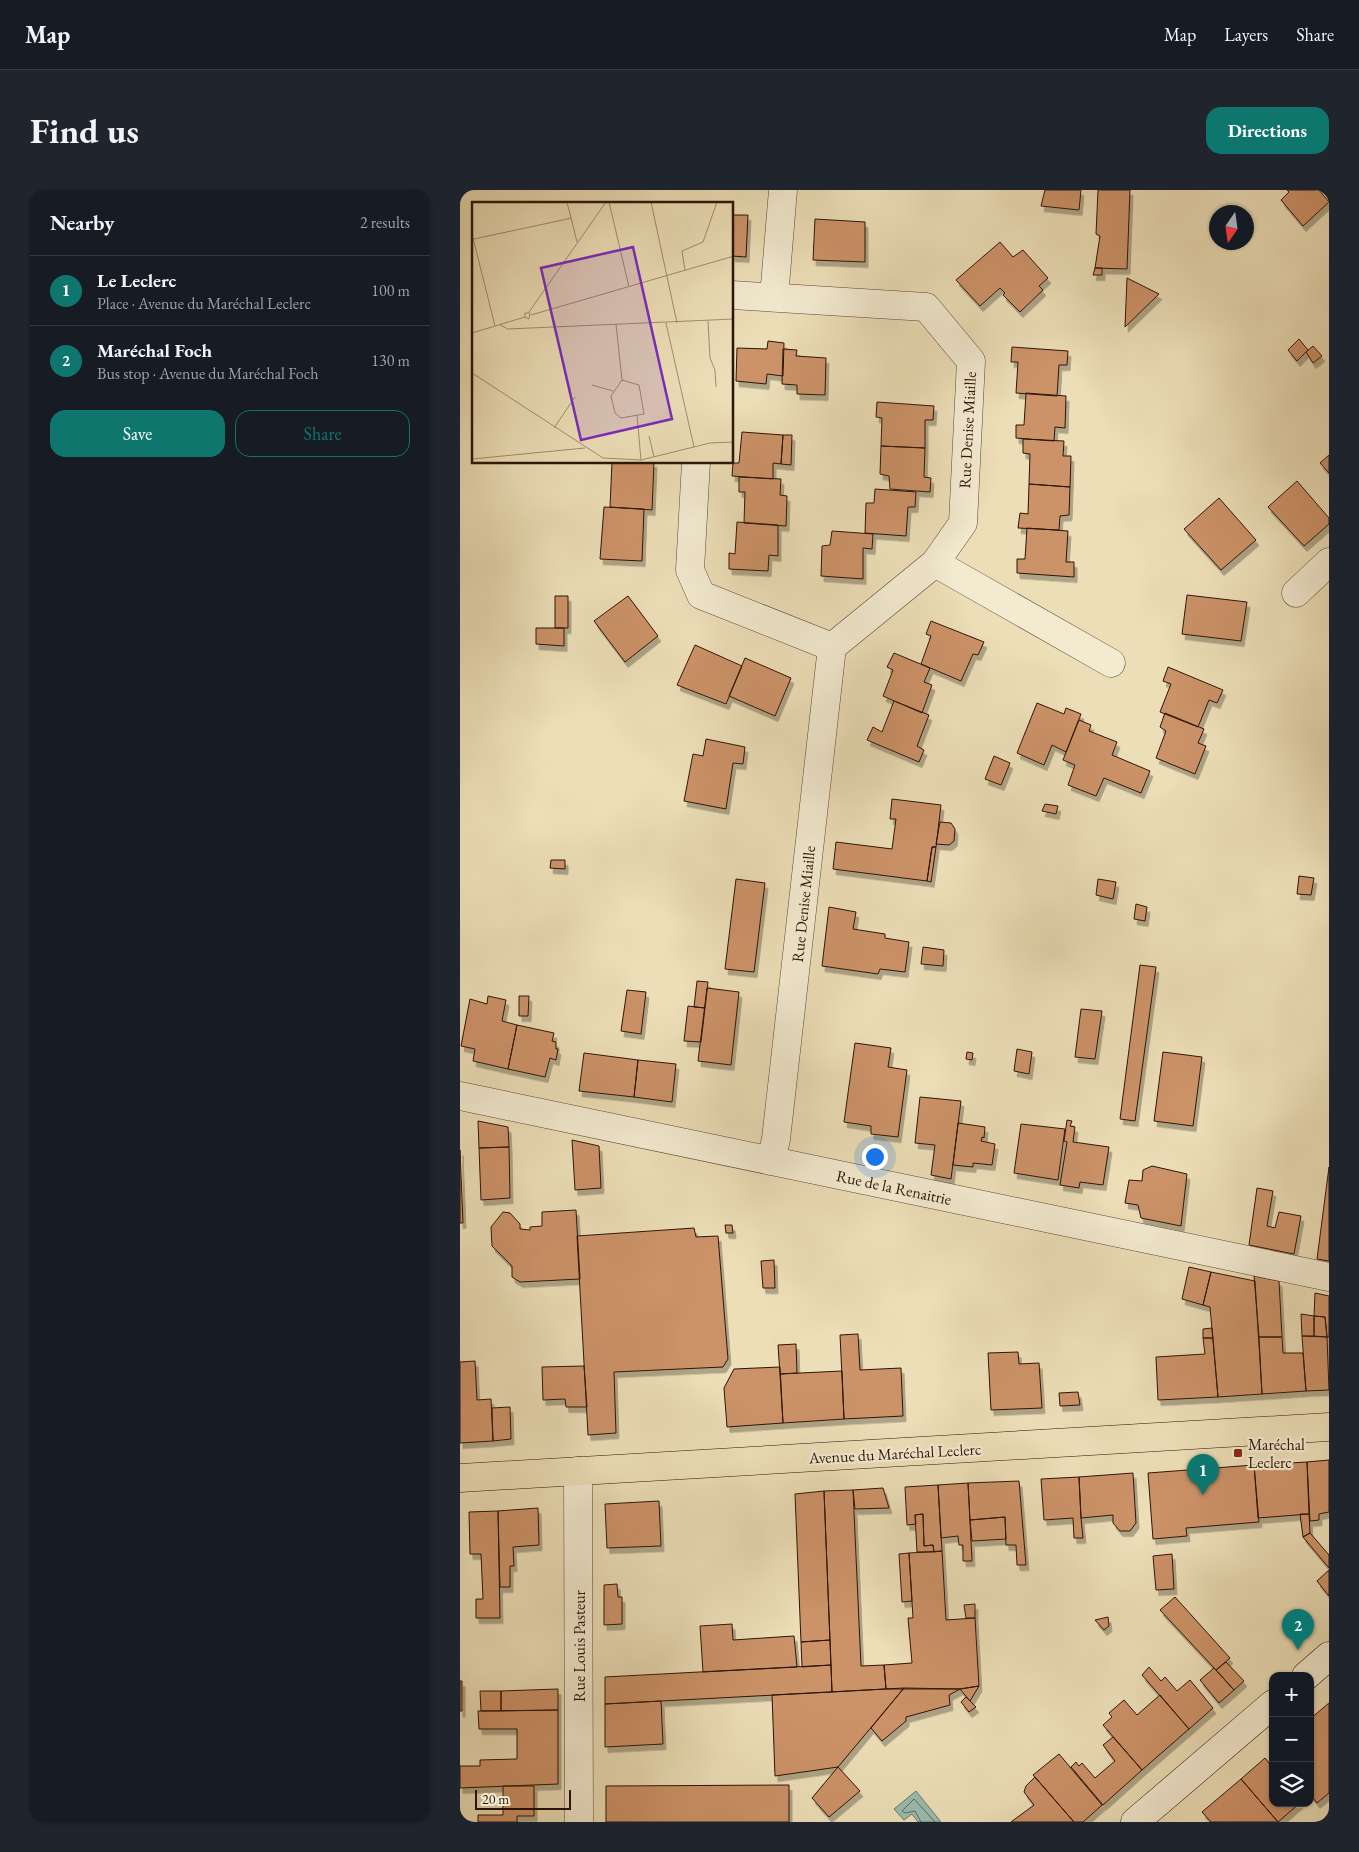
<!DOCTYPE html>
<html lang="en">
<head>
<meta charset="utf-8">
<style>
  body { margin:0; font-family:"EB Garamond",serif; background:#20242c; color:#f1f3f6 }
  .controls { position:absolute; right:15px; bottom:15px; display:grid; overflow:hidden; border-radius:10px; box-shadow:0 1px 4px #0004 }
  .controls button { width:45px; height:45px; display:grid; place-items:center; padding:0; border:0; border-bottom:1px solid #363941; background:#171b24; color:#f1f3f6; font:25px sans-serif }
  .compass { position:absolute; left:749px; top:15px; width:45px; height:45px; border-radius:50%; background:#171b24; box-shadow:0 1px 4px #0004; rotate:193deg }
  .scale { position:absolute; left:15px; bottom:12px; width:96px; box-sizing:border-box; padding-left:5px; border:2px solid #2d1408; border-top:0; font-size:14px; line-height:18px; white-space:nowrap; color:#2d1408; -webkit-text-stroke:4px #f3ead0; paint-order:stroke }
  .you { position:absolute; left:414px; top:966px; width:18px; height:18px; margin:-12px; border:4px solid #fff; border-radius:50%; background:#1a73e8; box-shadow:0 0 0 8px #1a73e833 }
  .badge { display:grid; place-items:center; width:32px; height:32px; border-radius:50%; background:#0f766e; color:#fff; font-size:16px; font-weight:700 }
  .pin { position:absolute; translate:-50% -41px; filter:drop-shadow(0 1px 2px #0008) }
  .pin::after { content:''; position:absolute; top:26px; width:18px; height:15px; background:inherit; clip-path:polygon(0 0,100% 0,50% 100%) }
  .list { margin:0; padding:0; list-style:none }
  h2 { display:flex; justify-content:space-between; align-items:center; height:65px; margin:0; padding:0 20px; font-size:21px }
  h2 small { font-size:16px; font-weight:400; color:#9ea1a6 }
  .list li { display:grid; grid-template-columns:32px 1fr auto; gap:15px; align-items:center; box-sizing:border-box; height:70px; padding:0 20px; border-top:1px solid #363941 }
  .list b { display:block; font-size:19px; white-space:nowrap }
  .list p { margin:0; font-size:16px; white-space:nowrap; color:#9ea1a6 }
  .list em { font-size:16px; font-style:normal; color:#9ea1a6 }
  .actions { display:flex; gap:10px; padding:15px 20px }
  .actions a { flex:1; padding:11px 0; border:1px solid #0f766e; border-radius:15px; text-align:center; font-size:18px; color:#0f766e }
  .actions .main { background:#0f766e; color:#fff }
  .icon { flex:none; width:28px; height:28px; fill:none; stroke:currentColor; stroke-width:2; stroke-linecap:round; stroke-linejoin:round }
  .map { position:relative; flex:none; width:869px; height:1632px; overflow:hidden; border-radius:15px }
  header { display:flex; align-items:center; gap:30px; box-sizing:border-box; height:70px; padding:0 25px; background:#171b24; border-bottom:1px solid #363941 }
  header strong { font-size:24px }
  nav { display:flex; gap:28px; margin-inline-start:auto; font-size:18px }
  .intro { display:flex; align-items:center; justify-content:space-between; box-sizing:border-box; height:120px; padding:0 30px }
  h1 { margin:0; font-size:35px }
  .button { padding:12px 22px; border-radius:15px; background:#0f766e; color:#fff; font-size:18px; font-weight:700 }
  main { display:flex; gap:30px; padding:0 30px }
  aside { flex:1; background:#171b24; border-radius:15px; box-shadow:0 1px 4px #0004 }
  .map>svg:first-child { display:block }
  .water { fill:#99bcaf; stroke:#6e796c }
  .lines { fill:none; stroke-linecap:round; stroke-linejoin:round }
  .shore { stroke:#63685c; stroke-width:1 }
  .building { fill:#cc9267; stroke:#2d1408; filter:url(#shadow) }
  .street-casing { stroke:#5d4634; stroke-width:29 }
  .secondary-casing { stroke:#2d1408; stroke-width:29 }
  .primary-casing { stroke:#2d1408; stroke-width:29 }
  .street { stroke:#f3ead0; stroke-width:28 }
  .secondary { stroke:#f3ead0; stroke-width:28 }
  .primary { stroke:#ecdeb7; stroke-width:28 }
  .poi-dot { fill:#8f2418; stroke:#f3ead0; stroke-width:2 }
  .labels { text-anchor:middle; stroke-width:4.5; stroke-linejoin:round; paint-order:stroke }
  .street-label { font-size:16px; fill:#2d1408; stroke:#f3ead0 }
  .poi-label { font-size:16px; fill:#2d1408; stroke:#f3ead0; text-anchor:start }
  .inset-road { fill:none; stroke:#a08d71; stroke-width:1 }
  .view { fill:#7b2cbf; fill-opacity:0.15; stroke:#7b2cbf; stroke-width:2.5 }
  .inset-edge { fill:none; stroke:#2d1408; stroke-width:2.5 }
</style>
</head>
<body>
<header>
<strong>Map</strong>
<nav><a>Map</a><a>Layers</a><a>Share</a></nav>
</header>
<div class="intro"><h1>Find us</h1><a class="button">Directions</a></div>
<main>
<aside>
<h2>Nearby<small>2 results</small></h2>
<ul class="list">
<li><span class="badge">1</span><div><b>Le Leclerc</b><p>Place · Avenue du Maréchal Leclerc</p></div><em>100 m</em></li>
<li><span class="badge">2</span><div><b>Maréchal Foch</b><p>Bus stop · Avenue du Maréchal Foch</p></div><em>130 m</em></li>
</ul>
<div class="actions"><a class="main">Save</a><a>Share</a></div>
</aside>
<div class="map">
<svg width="869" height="1632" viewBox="0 0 869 1632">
  <defs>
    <filter id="shadow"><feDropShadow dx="3" dy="5.5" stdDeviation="0" flood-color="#0004"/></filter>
  </defs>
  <rect width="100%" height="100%" fill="#ecdeb7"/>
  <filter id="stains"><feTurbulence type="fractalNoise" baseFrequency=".004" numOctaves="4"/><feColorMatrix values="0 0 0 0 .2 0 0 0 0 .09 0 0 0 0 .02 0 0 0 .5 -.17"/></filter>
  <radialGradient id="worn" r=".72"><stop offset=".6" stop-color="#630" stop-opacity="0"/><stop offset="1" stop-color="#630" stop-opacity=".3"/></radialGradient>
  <path class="water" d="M456,1601L481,1632H458L452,1624L444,1630L434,1619Z"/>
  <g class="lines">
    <path class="shore" d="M461,1632L455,1621L445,1623L442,1621L454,1609L475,1632"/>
  </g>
  <path class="building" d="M585,0H621L619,20L581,16Z
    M638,0H670L667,79L635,78L640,46L636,44Z
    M827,0H859L869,12L843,36L821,10L829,2Z
    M272,25H288L286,67L272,66Z
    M355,29L405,32V72L353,70Z
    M540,52L553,67L563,60L588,88L579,96L583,100L560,122L543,105L545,103L540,98L520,116L496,90Z
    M635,78H642V85H633Z
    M667,88L699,104L665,137Z
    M839,149L848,160L837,171L828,160Z
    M308,151L324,153L323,186L307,184L306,194L276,191L277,158L307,159Z
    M853,156L862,166L853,173L846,162Z
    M552,157L608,161L607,175H599L597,206L556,203L558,172H551Z
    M323,159L337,160L336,166L366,168L365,205L337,204V195L322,194Z
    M566,203L606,206L605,238L595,237L594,251L556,248V235H564Z
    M417,212L474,216L473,230H465V258L421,256L422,228L416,227Z
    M282,242L323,245L321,274L313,273V289L272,286L273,273H279Z
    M323,245H332L331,275L321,274Z
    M563,249L604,251L603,266H611L610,297L569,294L570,264L563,263Z
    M421,256L465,258L464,287L471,288L470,302L430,299L429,286L420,284Z
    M869,265V283L860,273Z
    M152,272H194L192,320L150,317Z
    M279,287L321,289L320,305L327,306L326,336L284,333L285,302H279Z
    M837,291L869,328V334L844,356L808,317Z
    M569,294L610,297L609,325L600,326L599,340L558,338L560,323L568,324Z
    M415,299L456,302L455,317H448L446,346L405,343L406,313H414Z
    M759,308L796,350L761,380L724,339Z
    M144,317L184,319L182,371L140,369Z
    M277,332L318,335V366L309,365L308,381L269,379V363L275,364Z
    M567,338L608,341L606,372H614V387L557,383V369H565Z
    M372,341L413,344L412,359L403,358V389L361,386L362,356L370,355Z
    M727,405L787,412L781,451L722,444Z
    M95,406H108V438H95Z
    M168,406L198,446L165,472L134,431Z
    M471,431L524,452L518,465L513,464L501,491L461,474L471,446L466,444Z
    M76,438H104V456L76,454Z
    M235,455L282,476L266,514L217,495Z
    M434,463L470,478L464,492L472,495L462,523L423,506L433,480L427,477Z
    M285,468L331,488L315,526L269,506Z
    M708,477L763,500L757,513L749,510L738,537L700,522L711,494L703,491Z
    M434,511L469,525L457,556L464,560L459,572L407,550L413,537L422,542Z
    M577,513L604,524L606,518L621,524L606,562L592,555L584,575L557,563Z
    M705,523L744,539L738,553L746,556L735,584L696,568L706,541L700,537Z
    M619,530L631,535L629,541L657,552L652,565L690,581L681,603L644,588L636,606L608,595L615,575L603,570Z
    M246,549L285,557L283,574L273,573L266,619L224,611L233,564L243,566Z
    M534,566L550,573L541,595L525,589Z
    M432,609L481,615L476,657H472L467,691L373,679L376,652L432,659L436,629H430Z
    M585,614L598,616L596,624L582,621Z
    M480,632L491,633L495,639L494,651L489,655L476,654Z
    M472,657H476L471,692L467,691Z
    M91,670H105V679L90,678Z
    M839,686L854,688L851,705L837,704Z
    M276,689L305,693L294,782L265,779Z
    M638,689L656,692L653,709L636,705Z
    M676,714L687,717L685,731L674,729Z
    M369,717L396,722L393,739L425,744V748L449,752L445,782L420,779L418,784L362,776Z
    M463,757L484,760L483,776L461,774Z
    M680,775L696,777L675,931L660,929Z
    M237,791L248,792L245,818L234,817Z
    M247,798L279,802L271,875L238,871Z
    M167,800L186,802L181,844L161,841Z
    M28,806L46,810L42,831L57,835L48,879L13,871L15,859L1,856L10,809L27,814Z
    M59,806H69L68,826H59Z
    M228,816L245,818L241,852L224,851Z
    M621,819L642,821L635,869L615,867Z
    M57,835L94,843L92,851L96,852V859H98L96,870L90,868L85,887L48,879Z
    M395,853L431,858L428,877L447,880L438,947L411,944V936L384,932Z
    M557,859L572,862L569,884L554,881Z
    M507,862L513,863L512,870L506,869Z
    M703,862L742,867L733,936L694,931Z
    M124,863L178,870L174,907L119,901Z
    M178,870L216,874L212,912L174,907Z
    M460,907L501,911L491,989L471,985L475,955L455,953Z
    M607,930L612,931L610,936L615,937L613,952L649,957L643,995L620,992L619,998L600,995L607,952L604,951Z
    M18,931L48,937L49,957L19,958Z
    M498,933L525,937L524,948L522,947L521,951L535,954L532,975L513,973V977L493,975Z
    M561,934L605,939L598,990L554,983Z
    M112,950L139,956L141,998L115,1000Z
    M49,957L50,1008L21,1010L19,958Z
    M0,960L3,1033H0Z
    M692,976L727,984L721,1036L681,1028L678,1015L665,1013L669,990L682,991L683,980Z
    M869,977V1071L857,1069Z
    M797,998L813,1001L807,1036L815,1038L819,1022L841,1026L834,1064L789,1055Z
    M116,1020L120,1089L60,1092L52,1087V1076L32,1056L31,1037L43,1022L50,1023L60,1034V1039L70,1040V1037L82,1036V1022Z
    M265,1035H272L273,1043H266Z
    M234,1038L236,1047L258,1046L268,1169L263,1177L154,1182L156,1243L128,1245L117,1046Z
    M314,1070L315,1098H303L301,1071Z
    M729,1077L751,1082L743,1115L722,1109Z
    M751,1082L795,1091L802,1204L758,1207L750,1117L743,1115Z
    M794,1086L819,1091L822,1147H799Z
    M855,1103L869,1106V1147H867L865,1127L854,1126Z
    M841,1124L854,1126V1146H842Z
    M854,1126L865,1127L867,1147L854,1146Z
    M752,1138L753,1148H743V1139Z
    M398,1144L400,1180L441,1178L443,1226L384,1229L380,1145Z
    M842,1146L867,1147L869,1200L846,1201Z
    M799,1147H822L823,1163H843L846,1201L802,1204Z
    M743,1148H753L758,1207L698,1210L696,1167L745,1164Z
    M336,1154L337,1183L320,1184L318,1155Z
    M558,1162L559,1174L579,1173L582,1218L531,1220L528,1163Z
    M15,1171L17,1210L31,1209L33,1251L0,1253V1172Z
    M124,1176L127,1217H106L105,1209L83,1210L82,1177Z
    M320,1177L323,1233L267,1237L264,1198L274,1179Z
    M382,1181L384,1229L323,1233L320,1184Z
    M618,1202L620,1215L600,1216L599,1203Z
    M50,1217L51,1249L33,1251L32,1218Z
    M869,1270V1322L859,1324V1330L850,1331L847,1272Z
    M847,1272L849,1324L798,1328L794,1275Z
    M794,1275L799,1332L726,1338L727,1346L693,1349L688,1283Z
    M673,1283L676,1333L670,1341H660L653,1333V1325L621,1328L619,1287Z
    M619,1287L621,1328L623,1348H614L613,1328L584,1330L581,1289Z
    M559,1291L566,1375H557L556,1355H546L545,1327L510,1330L508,1293Z
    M508,1293L512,1371H503V1355H499L498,1346L481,1348L478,1295Z
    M478,1295L482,1361L474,1362L473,1355L464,1356L463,1324L455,1325L456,1334L447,1335L445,1297Z
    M423,1298L429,1318L395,1319L393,1300Z
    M393,1300L401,1476L424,1475L426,1499L372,1502L364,1301Z
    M364,1301L370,1450L341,1452L335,1304Z
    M199,1311L201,1356L147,1358L145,1314Z
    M78,1318L79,1355L53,1357L54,1376H50V1397H40L38,1321Z
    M38,1321L40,1428H16V1409H23L21,1364H10L9,1322Z
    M463,1324L464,1356L473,1355L474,1362H457L455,1325Z
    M840,1324H849L850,1343L843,1347Z
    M545,1327L546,1349L512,1351L510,1330Z
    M850,1343L869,1365V1378L843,1347Z
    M482,1361L486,1430L515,1428L519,1496L500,1499H426L424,1475L452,1473L448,1428H453L449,1363Z
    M449,1363L452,1411L442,1412L439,1364Z
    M712,1364L714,1399L696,1400L693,1366Z
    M869,1380V1406L857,1391Z
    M157,1394L158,1407H162V1434L144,1435V1395Z
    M715,1407L770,1468L756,1480L700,1420Z
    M515,1414V1428H506L504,1415Z
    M648,1427L649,1436L644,1440L635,1430Z
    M272,1434L273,1450L334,1446L337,1477L243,1482L240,1436Z
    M370,1450L371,1475L342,1477L341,1452Z
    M766,1472L784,1491L774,1500L756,1480Z
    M371,1475L372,1502L145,1514V1487Z
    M689,1477L701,1491L705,1487L717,1501L730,1490L753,1518L729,1539L682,1485Z
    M754,1478L774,1500L759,1513L740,1490Z
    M0,1491H2V1521H0Z
    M519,1496L510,1511L500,1499Z
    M444,1498L500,1499L489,1505L490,1515L446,1527V1531L422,1551L411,1538Z
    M444,1498L378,1577L315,1586L312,1505Z
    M98,1499V1520L41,1521V1501Z
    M20,1501H41V1521H21Z
    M700,1505L729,1539L682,1580L643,1535L652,1527L649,1523L664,1510L677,1525Z
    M506,1507L516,1517L509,1522L501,1512Z
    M201,1511L203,1554L145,1557V1514Z
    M869,1513V1603L857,1613L850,1604V1529Z
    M98,1520V1594L0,1598V1576H20V1570L57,1569V1539H19L18,1521Z
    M653,1547L682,1580L643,1615L611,1577L616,1572L619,1576L622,1573L635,1588L655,1571L643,1555Z
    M599,1564L642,1615L623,1632H614L573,1585Z
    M805,1568L813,1578V1613H840L818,1632L781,1589Z
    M378,1577L400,1601L369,1627L352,1608Z
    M575,1587L614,1632H551L574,1615L564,1602L566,1596Z
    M781,1589L818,1632H751L742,1622Z
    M329,1595V1632H146V1596Z
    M43,1596H74V1626H57V1632H18V1625H43Z"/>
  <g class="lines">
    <defs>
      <path id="street" d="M272,105L466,117L511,171L503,333L475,373L372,457L316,949L311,971
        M314,107L323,0
        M236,272L230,380L241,405L372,457
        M475,373L651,473
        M836,403L869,372
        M0,906L869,1087
        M118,1281L119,1632"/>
      <path id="secondary" d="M846,1486L869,1466
        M675,1632L813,1514"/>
      <path id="primary" d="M0,1288L869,1237"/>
    </defs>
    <use href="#street" class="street-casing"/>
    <use href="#secondary" class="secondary-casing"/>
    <use href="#primary" class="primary-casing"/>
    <use href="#street" class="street"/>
    <use href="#secondary" class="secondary"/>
    <use href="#primary" class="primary"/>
  </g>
  <rect class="poi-dot" x="773" y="1258" width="10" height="10" rx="2.5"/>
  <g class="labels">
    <g class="street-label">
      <text transform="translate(507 240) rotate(-87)" y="6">Rue Denise Miaille</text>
      <text transform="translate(343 714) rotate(-84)" y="6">Rue Denise Miaille</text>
      <text transform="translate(434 997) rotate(12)" y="6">Rue de la Renaitrie</text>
      <text transform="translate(435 1263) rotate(-3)" y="6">Avenue du Maréchal Leclerc</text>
      <text transform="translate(119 1456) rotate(-90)" y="6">Rue Louis Pasteur</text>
    </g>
    <g class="poi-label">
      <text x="788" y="1260">Maréchal<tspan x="788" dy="18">Leclerc</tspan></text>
    </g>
  </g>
  <g transform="translate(12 12)">
    <rect width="261" height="261" fill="#ecdeb7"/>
    <path class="inset-road" d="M95,0L105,40M137,0L157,85M179,0L205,121M0,32L23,124M2,37L100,16M213,68L210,49L231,40L245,0M57,110L134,0M59,113L262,54M236,119L238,156L243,168L244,185M194,121L222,245M144,122L150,178L167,183L172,212L149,216L143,211L139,194L150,178M28,123L36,127L262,117M0,131L53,115L57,117L58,111H53V115M0,171L131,256L169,258L238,241L262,240M120,183L141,189M165,213L169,258M82,226L103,195M177,234L182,255M0,257L113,246"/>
    <path class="view" d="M161,45L200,217L109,238L69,66Z"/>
    <rect width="261" height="261" class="inset-edge"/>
  </g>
  <rect width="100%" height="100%" filter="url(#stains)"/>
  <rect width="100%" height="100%" fill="url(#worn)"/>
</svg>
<div class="controls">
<button>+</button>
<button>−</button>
<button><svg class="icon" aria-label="layers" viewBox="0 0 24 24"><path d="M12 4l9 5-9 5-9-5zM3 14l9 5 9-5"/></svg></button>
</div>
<svg class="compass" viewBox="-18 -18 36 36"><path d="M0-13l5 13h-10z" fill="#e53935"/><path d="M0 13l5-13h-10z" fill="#9ea1a6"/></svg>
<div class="scale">20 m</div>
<div class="you"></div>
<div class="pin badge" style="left:743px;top:1305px">1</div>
<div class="pin badge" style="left:838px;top:1460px">2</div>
</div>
</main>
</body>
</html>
